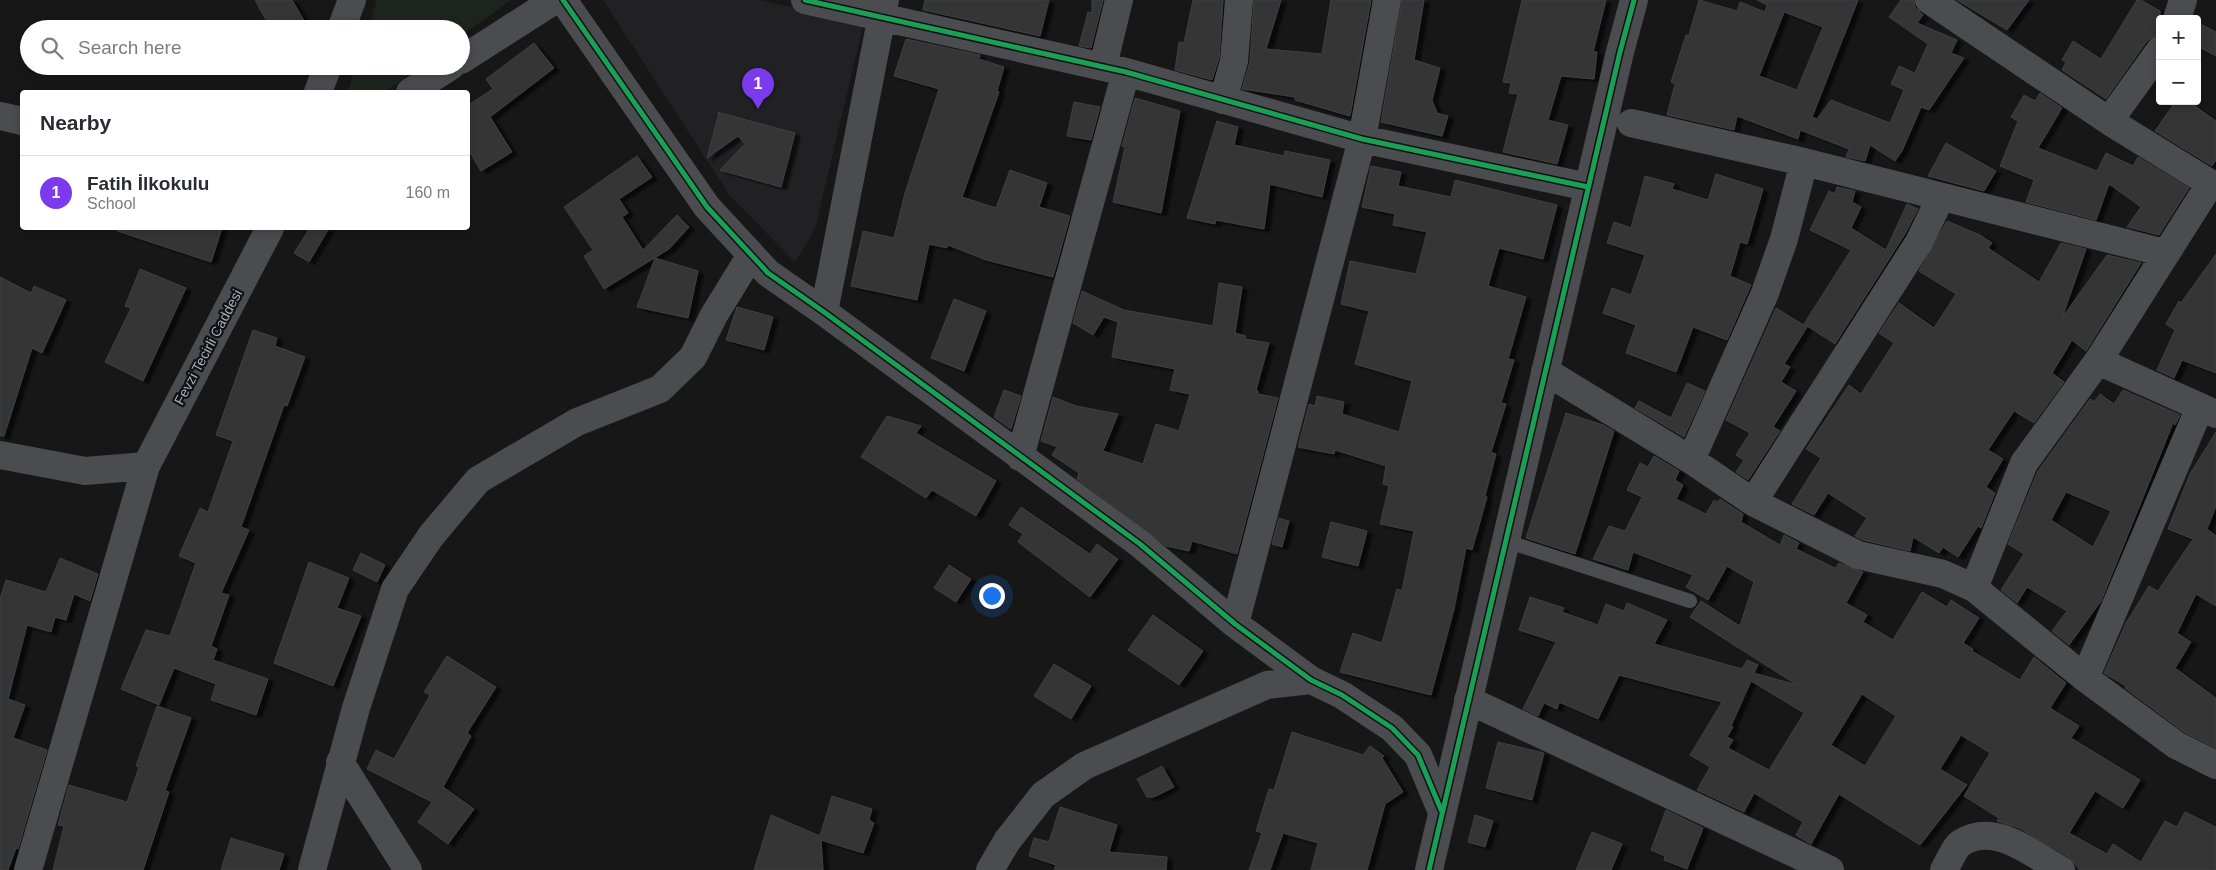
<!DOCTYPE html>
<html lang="en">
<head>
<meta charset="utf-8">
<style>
  body { margin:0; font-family:Helvetica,sans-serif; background:#f2f2f3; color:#2b2b33 }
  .controls { position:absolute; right:15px; top:15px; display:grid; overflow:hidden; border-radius:5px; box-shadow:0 2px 8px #0003 }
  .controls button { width:45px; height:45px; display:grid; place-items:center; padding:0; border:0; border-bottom:1px solid #e1e1e2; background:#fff; color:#2b2b33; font:25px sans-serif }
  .you { position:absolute; left:991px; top:595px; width:18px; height:18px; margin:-12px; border:4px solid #fff; border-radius:50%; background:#1a73e8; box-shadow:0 0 0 8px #1a73e833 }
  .badge { display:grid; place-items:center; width:32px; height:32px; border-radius:50%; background:#7c3aed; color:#fff; font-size:16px; font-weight:700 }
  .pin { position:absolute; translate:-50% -41px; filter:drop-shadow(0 1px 2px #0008) }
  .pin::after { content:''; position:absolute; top:26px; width:18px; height:15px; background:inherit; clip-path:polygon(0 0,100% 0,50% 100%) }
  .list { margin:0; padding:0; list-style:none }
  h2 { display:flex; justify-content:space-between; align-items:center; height:65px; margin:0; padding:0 20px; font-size:21px }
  h2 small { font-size:16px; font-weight:400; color:#7c7c81 }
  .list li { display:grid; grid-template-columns:32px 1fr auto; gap:15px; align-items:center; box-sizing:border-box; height:75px; padding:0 20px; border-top:1px solid #e1e1e2 }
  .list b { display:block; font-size:19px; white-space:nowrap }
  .list p { margin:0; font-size:16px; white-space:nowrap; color:#7c7c81 }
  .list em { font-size:16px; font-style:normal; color:#7c7c81 }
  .icon { flex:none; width:28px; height:28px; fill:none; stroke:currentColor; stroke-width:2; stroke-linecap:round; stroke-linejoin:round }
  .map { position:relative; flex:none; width:2216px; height:870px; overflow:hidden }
  .search { position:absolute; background:#fff; box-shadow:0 2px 8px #0003; left:20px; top:20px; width:450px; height:55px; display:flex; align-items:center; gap:12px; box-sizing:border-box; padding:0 18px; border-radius:28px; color:#7c7c81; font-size:19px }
  .panel { position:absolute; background:#fff; box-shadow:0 2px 8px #0003; left:20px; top:90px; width:450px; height:140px; border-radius:5px }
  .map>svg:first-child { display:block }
  .built { fill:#212123 }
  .green { fill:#1d241e }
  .building { fill:#353536; stroke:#3f4043; fill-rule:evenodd; filter:url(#shadow) }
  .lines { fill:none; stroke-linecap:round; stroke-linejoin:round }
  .service { stroke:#4b4c50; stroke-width:14 }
  .minor { stroke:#4b4c50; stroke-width:28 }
  .cycleway-casing { stroke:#111113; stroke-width:8 }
  .cycleway { stroke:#1a9f57; stroke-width:5 }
  .labels { text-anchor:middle; stroke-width:4.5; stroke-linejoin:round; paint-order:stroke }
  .street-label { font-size:14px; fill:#a8adb8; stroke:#111113 }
</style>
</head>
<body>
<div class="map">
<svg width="2216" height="870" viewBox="0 0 2216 870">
  <defs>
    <filter id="shadow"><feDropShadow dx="5.5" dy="3" stdDeviation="1" flood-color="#0009"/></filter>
  </defs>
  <rect width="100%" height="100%" fill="#171717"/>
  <path class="built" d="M603,0H758L864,22L815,229L795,262L730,196Z"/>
  <path class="green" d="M377,0H511L461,36V29H368Z
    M356,66H421L385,92H348Z"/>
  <path class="building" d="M255,0H292L309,29H271Z
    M925,0H1049L1040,36L923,10Z
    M1092,0H1103L1091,48L1079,46L1088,12L1092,13Z
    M1193,0H1223L1219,58L1212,80L1175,70L1179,42L1184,43Z
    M1254,0H1281L1266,49L1322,54L1331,0H1371L1350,116L1295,100V97L1242,89L1250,62Z
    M1402,0H1424L1414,60L1440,68L1432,100L1437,113L1448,116L1442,136L1381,122Z
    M1522,0H1606L1593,52H1597L1594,79L1561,76L1548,120L1568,125L1557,164L1503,152L1518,94L1509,93L1511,83L1503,82Z
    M1699,0L1737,11L1740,2L1765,12L1767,5L1757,0H1858L1812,117L1817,119L1831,100L1890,123L1904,90L1891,84L1899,66L1915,73L1928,44L1889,17L1901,0H1914L1915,7L1923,15L1917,23L1957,40L1951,53L1964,58L1929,110L1921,107L1902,151L1895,161L1870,145L1865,161L1846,157L1849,149L1800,130L1798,139L1737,116L1734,130L1667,115L1675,84L1671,82L1686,35H1689ZM1784,12L1823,27L1797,90L1759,76Z
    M1957,0H2029L2007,30Z
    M2137,0H2141L2160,11V33L2147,41L2106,99L2062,70L2066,62L2062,60L2073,41L2101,59Z
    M2197,22L2216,32V56L2197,46Z
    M906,39L980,55L979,59L1004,67L997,91L999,92L962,197L996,208L1010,170L1047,183L1039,207L1070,216L1053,277L986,260L948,245L947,248L929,244L917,300L851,286L863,231L894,238L905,193L939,89L894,76Z
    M534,43L554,68L490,117L512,152L481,171L468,149V105L493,89L486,79Z
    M2040,93L2062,108L2038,148L2097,171L2106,153L2133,166L2138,157L2189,188L2159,235L2127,227L2141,207L2109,184L2096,220L2026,202L2034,180L2000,166L2018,121L2011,117L2024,95L2035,101Z
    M1135,98L1180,111L1161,213L1113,202L1125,147L1122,146Z
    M2176,101H2188L2216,121V160L2212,166L2155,131Z
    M1074,102L1100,107L1091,140L1067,136Z
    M717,112L795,133L781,187L720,170L745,144L738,136L707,158L719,113Z
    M1217,121L1238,127L1234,145L1284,156L1285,151L1330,160L1322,197L1270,184L1264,229L1216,220L1215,224L1187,218Z
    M1946,143L1996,171L1984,191L1928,176Z
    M637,156L652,177L619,199L628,213L622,217L643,250L677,215L689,227L669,249L604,289L584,256L593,250L564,207Z
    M1371,166L1401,172L1398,186L1451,197L1455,180L1557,205L1543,259L1499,248L1488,286L1526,297L1508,359L1514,360L1501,403L1506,404L1491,452L1496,454L1485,496L1487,497L1472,550L1466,548L1454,609L1431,695L1340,672L1353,633L1382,643L1397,589L1402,591L1414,531L1380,524L1389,486L1383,484L1386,466L1335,450L1334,454L1298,447L1309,404L1315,406L1317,396L1344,402L1342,414L1399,432L1412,381L1355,364L1369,311L1341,304L1350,261L1416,274L1427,232L1393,225L1395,214L1362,207Z
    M1716,174L1763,189L1747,244L1740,242L1730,276L1751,285L1727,340L1693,327L1676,372L1626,353L1636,325L1603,313L1612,288L1631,295L1645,255L1607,243L1614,222L1631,228L1645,176L1674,184L1672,189L1708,200Z
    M1837,187L1855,191L1852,202L1861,207L1851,228L1886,250L1907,204L1918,209L1905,234L1835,344L1804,324L1851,250L1810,230L1829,191L1835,194Z
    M1947,221L1980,235L1992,243L1988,248L2039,282L2061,243L2086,249L2062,318L2107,255L2141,263L2086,351L2072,340L2052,373L2064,382L2034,423L2014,411L1988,450L2003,459L1986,487L1995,493L1981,528L1978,526L1958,557L1943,547L1939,553L1913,537L1910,551L1863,540L1855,536L1867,518L1828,493L1814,515L1792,504L1821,458L1806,449L1849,385L1861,394L1894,343L1879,333L1899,303L1934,328L1956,294L1919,271Z
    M118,228H222L211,262L117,231Z
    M310,228H329L309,262L294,253Z
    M2216,254V373L2182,360L2174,378L2157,370L2175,330L2166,324L2179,301L2181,303Z
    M655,258L698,271L688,318L637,307Z
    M140,269L186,288L143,381L105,362L131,308L125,306Z
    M0,277L31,293L34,286L66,300L42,353L32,348L4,436H0Z
    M1219,283L1242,287L1235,333L1246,336L1245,339L1269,343L1256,390L1258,391V394L1278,398L1237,554L1192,541L1189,551L1166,546L1077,479L1079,473L1052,455L1057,447L1041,441L1053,397L1076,406L1118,414L1103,451L1143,464L1156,424L1179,431L1190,394L1170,390L1175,369L1112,357L1118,322L1104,317L1093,335L1073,323L1082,291L1124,310L1213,326Z
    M954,299L986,311L964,371L931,358Z
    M737,307L773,317L764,350L726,340Z
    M1776,308L1807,327L1784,364L1790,367L1781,382L1796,391L1773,427L1780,431L1748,480L1736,472L1744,460L1736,455L1750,433L1726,420Z
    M253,330L277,338L275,346L305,357L287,406L284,405L241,527L249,530L221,593L229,595L211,646L217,649L213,660L268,679L256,715L211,700L216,684L174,668L159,705L121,689L146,630L170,636L196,563L179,556L200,508L208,512L233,441L216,435Z
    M1687,383L1705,391L1684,437L1635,408L1639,401L1671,418Z
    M1004,390L1021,396L1011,429L994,417Z
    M2123,390L2180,415L2175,425L2173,423L2101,601L2069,645L2052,631L2067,611L2027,587L2017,603L2001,590L2024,554L2008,544L2038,471L2090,399L2094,402L2100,394L2114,404ZM2066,492L2111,511L2093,547L2051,520Z
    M1566,413L1603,425L1614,431L1575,554L1526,538Z
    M887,416L921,426L916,433L996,481L976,516L932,490L926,498L861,457Z
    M2216,432V506L2207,529L2216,536V606L2196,594L2177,633L2191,642L2175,668L2216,698V748L2184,732L2125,688L2126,686L2104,673L2126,623L2149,586L2158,591L2193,539L2168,529L2190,474Z
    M1654,456L1679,471L1675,480L1683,485L1676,499L1706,514L1714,500L1718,502L1720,499L1743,514L1741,522L1780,545L1784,535L1799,543L1796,549L1835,568L1839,563L1863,572L1846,603L1867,615L1863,622L1893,640L1922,592L1947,607L1951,600L1979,618L1963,643L1973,649L1972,651L2020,680L2034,657L2066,683L2050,708L2079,726L2071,738L2140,780L2123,808L2095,791L2069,833L2107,854L2113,844L2141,862L2165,821L2177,827L2185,812L2216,827V870H2080L2069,857L2019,828L1997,821L1999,818L1964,796L1990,753L1961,735L1940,769L1967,785L1920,845L1839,794L1811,844L1796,835L1803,822L1754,793L1744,812L1697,790L1710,767L1690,755L1722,702L1619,675L1598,719L1559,702L1557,709L1544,703L1538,716L1523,709L1556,642L1519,630L1530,597L1564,608L1562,612L1598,625L1606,604L1624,611L1627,603L1667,620L1654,644L1742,669L1747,660L1758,665L1754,673L1797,685L1690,617L1701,601L1740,626L1754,582L1727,566L1708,600L1686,587L1693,575L1633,552L1628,570L1593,559L1609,526L1625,531L1642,497L1627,490L1640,463L1648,467ZM1751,681L1804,713L1769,770L1728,748L1733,740L1727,737L1733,727L1731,726ZM1862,694L1896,716L1865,766L1831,745Z
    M1021,507L1090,554L1097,544L1118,559L1090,597L1018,542L1023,534L1009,525Z
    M1279,518L1289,521L1282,547L1272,544Z
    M1331,522L1367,531L1358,566L1322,557Z
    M361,553L385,565L377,582L353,570Z
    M60,558L98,574L90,601L74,594L66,620L55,617L51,632L27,625L8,699L25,705L13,738L47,750L18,849L16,848L8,870H0V599L6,580L46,592Z
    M309,562L349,578L337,608L361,616L333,686L274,663Z
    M949,565L971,579L956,602L934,588Z
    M1153,615L1203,651L1179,685L1128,650Z
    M447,656L496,687L467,733L471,736L443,787L474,809L448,844L418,822L432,802L367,769L376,750L394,759L430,695L424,692Z
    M1054,664L1091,686L1071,719L1034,696Z
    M157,706L191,718L165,791L169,792L143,870H53L64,826L58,825L69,785L127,802L139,767L136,766Z
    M1292,732L1363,755L1370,746L1384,756L1382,758L1403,792L1385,804L1367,870H1311L1318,843L1283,833L1270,870H1249L1262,833L1256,831L1269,789L1274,790Z
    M1498,742L1544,753L1532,800L1486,788Z
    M1162,766L1174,787L1154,797H1147L1137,779Z
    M832,796L872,809L869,820L874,823L863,853L821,840L823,870H754L771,815L820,836Z
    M1060,807L1117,825L1109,852L1167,857L1166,870H1054L1056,865L1029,856L1034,838L1049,842Z
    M1666,810L1703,828L1687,869L1664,860L1665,856L1651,850Z
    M1475,815L1493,821L1485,847L1468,842Z
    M1592,832L1622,844L1611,870H1576Z
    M231,838L284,854L279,870H221Z"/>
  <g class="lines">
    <path class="service" d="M1506,541L1690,601"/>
    <path class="minor" d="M563,0L707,207L768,273L824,312L1140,544L1235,624L1311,680L1342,695L1392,728L1418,755L1442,812
      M805,0L1126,72L1362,139L1588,187
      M1929,0L2109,121L2216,187
      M2177,19L2183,0
      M341,29L352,0
      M461,60L555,0
      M1103,66L1119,0
      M318,92L328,66
      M410,92L451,66
      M1223,100L1234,61L1239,0
      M0,116L22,121
      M2109,121L2160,50
      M1631,123L1804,162L2165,253
      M824,312L885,0
      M2098,361L2216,414
      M1545,371L1691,460L1753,502L1858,555L1943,574L1974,588L2085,678L2176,745L2216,765
      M0,455L85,471L146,466
      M1020,457L1126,72
      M1691,460L1765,293L1784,239L1804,162
      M1753,502L1919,242L1941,197
      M1974,588L2024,463L2098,361L2210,184
      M1235,624L1362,139L1387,0
      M2085,678L2200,407
      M1468,700L1830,870
      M340,762L408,870
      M28,870L146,466L270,228
      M312,870L356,708L395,589L431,536L478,480L577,422L660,389L693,357L714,315L751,255
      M990,870L1007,841L1043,795L1084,766L1267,685L1311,680
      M1429,870L1620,52L1634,0
      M1944,870C1949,862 1954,848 1961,843C1994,821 2032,854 2061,870"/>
    <defs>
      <path id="cycleway" d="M563,0L707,207L768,273L824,312L1140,544L1235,624L1311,680L1342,695L1392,728L1418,755L1442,812
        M805,0L1126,72L1362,139L1588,187
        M1429,870L1620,52L1634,0"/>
    </defs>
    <use href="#cycleway" class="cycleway-casing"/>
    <use href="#cycleway" class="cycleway"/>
  </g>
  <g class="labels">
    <g class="street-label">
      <text transform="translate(208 347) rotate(-62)" y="5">Fevzi Tecirli Caddesi</text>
    </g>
  </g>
</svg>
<div class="controls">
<button>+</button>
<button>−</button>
</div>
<div class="you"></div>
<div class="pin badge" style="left:758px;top:109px">1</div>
<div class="search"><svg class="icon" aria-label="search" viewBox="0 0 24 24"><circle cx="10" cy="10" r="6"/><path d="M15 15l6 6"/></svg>Search here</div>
<section class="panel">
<h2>Nearby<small></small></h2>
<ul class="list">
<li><span class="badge">1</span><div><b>Fatih İlkokulu</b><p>School</p></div><em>160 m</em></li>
</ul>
</section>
</div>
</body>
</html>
